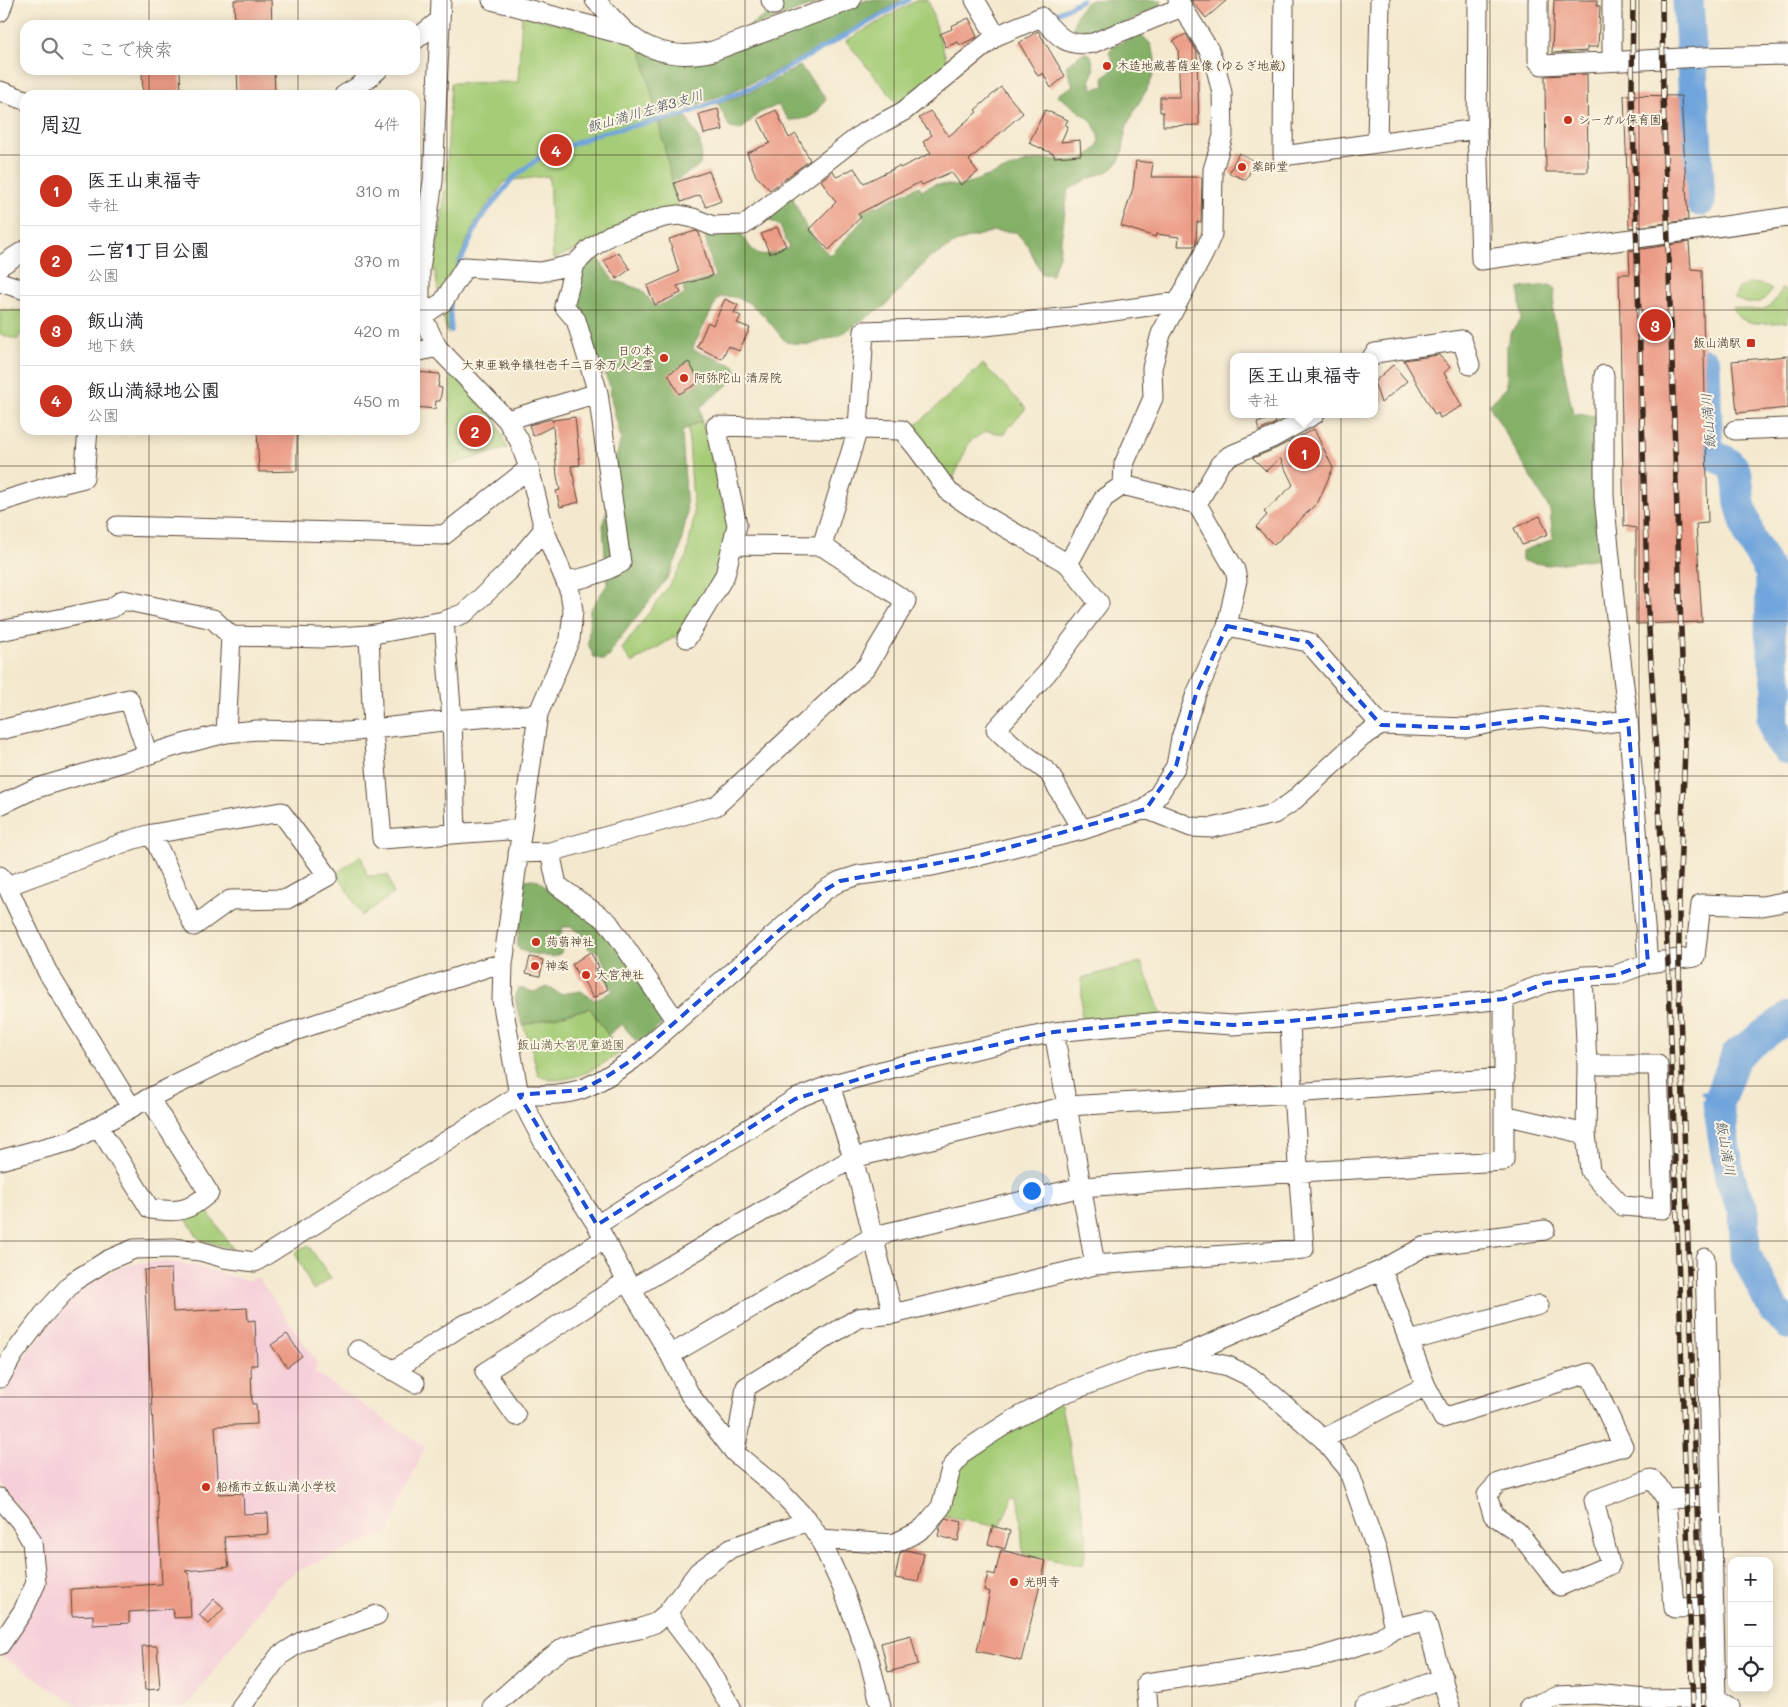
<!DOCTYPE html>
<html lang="ja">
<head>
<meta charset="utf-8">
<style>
  body { margin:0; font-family:Mali,"Klee One",sans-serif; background:#f7f7f7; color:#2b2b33 }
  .controls { position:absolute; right:15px; bottom:15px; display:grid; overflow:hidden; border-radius:10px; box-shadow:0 2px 12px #0003 }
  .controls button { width:45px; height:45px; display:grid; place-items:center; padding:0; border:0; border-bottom:1px solid #e1e1e2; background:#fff; color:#2b2b33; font:25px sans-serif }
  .you { position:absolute; left:1031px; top:1190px; width:18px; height:18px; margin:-12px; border:4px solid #fff; border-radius:50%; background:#1a73e8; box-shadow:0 0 0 8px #1a73e833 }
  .badge { display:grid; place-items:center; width:32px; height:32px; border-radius:50%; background:#c8321e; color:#fff; font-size:16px; font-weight:700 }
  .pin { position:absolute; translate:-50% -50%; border:2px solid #fff; box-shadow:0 1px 5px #0006 }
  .popup { position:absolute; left:1230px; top:353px; width:148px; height:65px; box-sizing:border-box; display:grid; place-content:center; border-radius:10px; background:#fff; filter:drop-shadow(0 1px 4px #0005); font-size:16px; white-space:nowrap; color:#7c7c81 }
  .popup b { font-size:19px; color:#2b2b33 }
  .popup::after { content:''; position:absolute; left:50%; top:100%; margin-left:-10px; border:10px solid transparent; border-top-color:#fff }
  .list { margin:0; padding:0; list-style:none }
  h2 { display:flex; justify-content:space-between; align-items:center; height:65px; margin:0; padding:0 20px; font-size:21px }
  h2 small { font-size:16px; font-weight:400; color:#7c7c81 }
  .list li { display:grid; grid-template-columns:32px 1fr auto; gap:15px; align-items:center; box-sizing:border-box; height:70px; padding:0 20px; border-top:1px solid #e1e1e2 }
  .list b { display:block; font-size:19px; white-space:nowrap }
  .list p { margin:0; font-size:16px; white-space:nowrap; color:#7c7c81 }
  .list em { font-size:16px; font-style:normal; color:#7c7c81 }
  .icon { flex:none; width:28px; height:28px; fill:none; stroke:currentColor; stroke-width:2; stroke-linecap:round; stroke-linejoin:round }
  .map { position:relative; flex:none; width:1788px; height:1707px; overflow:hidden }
  .search { position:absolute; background:#fff; box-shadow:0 2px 12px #0003; left:20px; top:20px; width:400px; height:55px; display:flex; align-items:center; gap:12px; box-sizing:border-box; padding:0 18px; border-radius:15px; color:#7c7c81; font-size:19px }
  .panel { position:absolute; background:#fff; box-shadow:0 2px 12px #0003; left:20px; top:90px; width:400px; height:345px; border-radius:15px }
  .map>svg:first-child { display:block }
  .built { fill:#f5cfd9 }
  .green { fill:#a5cc77; stroke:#707b4a }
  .forest { fill:#84b068; stroke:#606d43 }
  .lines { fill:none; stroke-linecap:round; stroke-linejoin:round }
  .stream { stroke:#6fa4dc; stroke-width:5 }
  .river { stroke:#6fa4dc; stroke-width:31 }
  .building { fill:#eb9b86 }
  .minor-casing { stroke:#574739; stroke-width:21 }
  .minor { stroke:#fff; stroke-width:19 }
  .rail-casing { stroke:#3b2a1e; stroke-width:5.5 }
  .rail { stroke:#fcf5e5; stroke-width:4; stroke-dasharray:11; stroke-linecap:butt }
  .marked { fill:none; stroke:#1d4ed8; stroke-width:4; stroke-dasharray:10 6; stroke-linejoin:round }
  .grid { fill:none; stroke:#3b2a1e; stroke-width:1; stroke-opacity:0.55 }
  .poi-dot { fill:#c8321e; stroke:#fcf5e5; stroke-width:2 }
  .labels { text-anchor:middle; stroke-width:4; stroke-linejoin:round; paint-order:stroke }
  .poi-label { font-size:12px; fill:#3b2a1e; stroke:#fcf5e5; text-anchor:start }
  .park-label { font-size:12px; fill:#565234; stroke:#fcf5e5 }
  .water-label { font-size:14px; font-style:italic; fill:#4d5560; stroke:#fcf5e5 }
</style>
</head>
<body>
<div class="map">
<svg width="1788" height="1707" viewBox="0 0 1788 1707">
  <rect width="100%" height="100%" fill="#fcf5e5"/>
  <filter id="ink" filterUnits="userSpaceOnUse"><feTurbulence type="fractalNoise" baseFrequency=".02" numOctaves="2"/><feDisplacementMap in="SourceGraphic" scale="10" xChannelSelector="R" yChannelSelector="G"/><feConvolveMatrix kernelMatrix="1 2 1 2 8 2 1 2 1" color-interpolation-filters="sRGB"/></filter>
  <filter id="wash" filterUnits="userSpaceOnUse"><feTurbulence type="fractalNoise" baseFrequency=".0096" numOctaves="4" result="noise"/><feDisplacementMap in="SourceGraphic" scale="20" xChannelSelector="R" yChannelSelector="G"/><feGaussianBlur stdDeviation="1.12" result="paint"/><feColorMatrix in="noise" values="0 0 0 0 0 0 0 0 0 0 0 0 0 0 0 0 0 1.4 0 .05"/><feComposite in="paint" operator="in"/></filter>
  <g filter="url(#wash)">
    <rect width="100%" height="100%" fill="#f4e9cf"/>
    <path class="built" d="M162,1261L196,1266L246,1281L258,1277L317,1362L315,1372L425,1447L388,1532L296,1571L277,1587L186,1707H80L2,1656L38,1600L44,1550L32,1524L10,1496L0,1479V1399L32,1345L77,1294L103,1275L131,1264Z"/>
    <path class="green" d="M917,0H928L949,68L900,107L846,41Z
      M522,15L632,42L641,49L679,208L553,259L549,176L505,181L476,221L448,284V335L441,309L434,266L442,216L446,181L451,83L518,82Z
      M1749,283L1759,284L1772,289C1764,307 1749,305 1734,298L1739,288Z
      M1781,289L1788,291V322C1772,323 1743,328 1734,311L1733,307C1757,311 1769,316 1781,289Z
      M0,309L25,311V328L17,340L0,334Z
      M983,364L1026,408L1004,434L986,431L970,441L952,481L911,430Z
      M451,374L493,413L507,448L448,466Z
      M702,421L728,524L723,562L681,633L632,663L622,649L671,583L687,555L694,516L688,427Z
      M361,855L367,876L388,875L393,894L362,916L337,873Z
      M1141,962L1162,1016L1081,1023L1082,978Z
      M590,1008L620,1053C600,1066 578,1080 553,1080C548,1080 542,1077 538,1075L532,1050L523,1025Z
      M205,1208L233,1249L199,1239L186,1219Z
      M308,1245L331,1278L313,1290L295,1253Z
      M1055,1403L1061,1406L1087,1535L1083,1566L1023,1554L1019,1498L1016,1496L1012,1497L1000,1527L940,1516L955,1473L967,1455Z"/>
    <path class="forest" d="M780,0H827L744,29L782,5Z
      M867,0H902C825,45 745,95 657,116L641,49L715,56Z
      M1091,0H1162L1160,6C1137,16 1102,38 1077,34L1073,29C1074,17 1079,6 1091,0Z
      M1139,35C1146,38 1150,42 1152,48C1165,78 1133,103 1126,130C1123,143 1125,158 1113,168C1108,172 1100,174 1095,176C1085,180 1077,185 1068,190L1059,255L1052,275L1042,274L1028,246L1016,232L994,231L959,241L927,260L886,305L840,335L809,345L786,342C769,323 749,289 718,298L693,347L694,350L735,366L738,374C728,387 712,396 700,408L702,421L688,427L682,432L687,514L679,553L668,577L613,647L610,656L603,660L594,657L588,644L590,610L607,585L603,524L615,482L616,459L621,438L612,403L609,384L585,328L568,306L571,282L593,251L613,280L642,290L655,307L685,295L683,287L715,277L704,232L739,230C756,258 758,259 789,248L780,226L771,221L768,216L792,196L807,230L830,256L865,218L849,199L865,187L876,207L919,186L922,190L935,184L961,186L1026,162L1045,159L1068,161L1084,159L1098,147L1099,135L1091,120L1057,95L1073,86L1066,66L1084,52L1091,55L1094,70L1090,80L1093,89L1105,86L1103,77L1115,68L1109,52L1113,46Z
      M800,66L826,98C817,116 808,120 789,120L778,105L759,113L741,130L730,128L718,104L757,89Z
      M683,117L688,118C690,129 696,131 699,140C702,147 701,157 700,165L677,180L672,181L659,123Z
      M1550,285L1555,289L1553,313L1573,414L1597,416V498L1600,558L1548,565L1522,561V551L1553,539L1550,510L1489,405L1507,387V346L1512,331L1521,319L1519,288Z
      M532,879L539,880L550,892L604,926L669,1018L642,1041H636L622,1024L608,1035L590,1008L523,1025L517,1010L515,994L519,988L534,992L548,987L560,994L581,991L594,1000L613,991L602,973L605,965L599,952L588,948L580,933L571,927H563L560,937L563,943L561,953L553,957L527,953L517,947L525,880Z"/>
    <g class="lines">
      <path class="stream" d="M1056,14L1082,0
        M459,265L479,221L513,178L539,158L600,133L683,115L755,86L908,0
        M450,304L451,331
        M1703,1093L1719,1101"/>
      <path class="river" d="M1688,0L1700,201
        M1705,364L1708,454L1726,461L1733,467L1737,475L1740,503L1750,538L1770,572L1771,583L1770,633L1778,691L1772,719L1776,737L1788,750
        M1788,1017L1736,1055L1718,1104L1730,1178L1744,1212L1745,1254L1774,1310L1788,1324"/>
    </g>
    <g id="blocks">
      <path class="building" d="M234,0H271L272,25H235Z
        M1191,0H1227L1206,18Z
        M1554,0H1597V6H1600L1598,47H1587V51L1552,53Z
        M969,18L977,37L960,45L958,42L946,47L940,34L952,29L951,26Z
        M1038,31L1065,76L1051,88L1043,73L1038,76L1019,43Z
        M1186,34L1197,52L1199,125L1163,126V112H1160V97H1180L1178,49L1173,41Z
        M142,70H180L181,95H143Z
        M237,70H274L275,95H238Z
        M1587,74L1588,172H1546L1545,76Z
        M1001,87L1023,113L969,160L978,172L961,185L951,172L922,185L920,182L858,214L861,217L829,250L809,229L836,202L821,180L833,171L837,177L854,168L864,183L899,166L900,168L931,153L923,142L932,135L919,118L930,111L949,136L977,112L975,110Z
        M1624,95L1681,96L1688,220L1629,228Z
        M718,109L723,130L704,134L699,114Z
        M776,110L789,138L796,134L810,160L770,190L756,176L747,153L770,143L758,119Z
        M1045,110L1068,120L1065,125L1068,126L1061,142L1080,140L1081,155L1054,157V154L1029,143Z
        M1239,153L1255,161L1246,180L1229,173Z
        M1136,161L1153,163L1151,177H1202L1201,222H1197L1196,242L1195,246H1178L1179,237L1156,234L1155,237L1121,226L1133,188Z
        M709,171L721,201L706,207L700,195L681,202L674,183Z
        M777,227L786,246L770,254L761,234Z
        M696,231L699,233L712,276L677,286L681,293L655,305L647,286L679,272L669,239Z
        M1689,242L1691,269L1702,270L1708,523L1696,524L1702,622L1636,624V528L1624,526L1619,274H1630L1629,251Z
        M618,252L630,269L617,279L604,261Z
        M725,299L738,305L734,313L741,316L737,323L750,328L739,351L728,346L722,359L697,347L708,322L713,325Z
        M1439,355L1450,367L1444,373L1462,406L1440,418L1438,413L1435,415L1404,360Z
        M1788,356V408L1737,413L1732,361Z
        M689,362L700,382L679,394L668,374Z
        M1393,365L1407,381L1381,403L1374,382Z
        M415,372L440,374L438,387L442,388L440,401H436L435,409L415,407Z
        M575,417L580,465L571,466L579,502L560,507L556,491L560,490L557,476L553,426L533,436L529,425L551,419L553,422V420Z
        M1274,417L1276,423L1259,431L1257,423Z
        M1314,429L1333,468L1318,502L1274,545L1256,527L1267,515L1264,512L1293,485L1280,458L1266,471L1253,458L1277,448Z
        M257,430H297V471L259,472Z
        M1540,516L1548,534L1522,545L1514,528Z
        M590,952L599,967L596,969L608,989L593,998L582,978L580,979L572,964Z
        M530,957L543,960L540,976L526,973Z
        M171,1269L173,1312L247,1308L248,1321L255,1320L257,1365H251L252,1404H256L257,1424L215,1426L219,1494L243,1493L244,1514L268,1513L269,1534L224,1537L229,1567L185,1571L189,1574L191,1617L174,1618L173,1609L129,1612V1623L93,1625V1615L72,1616L71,1589L162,1584L144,1270Z
        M287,1334L302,1356L287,1367L271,1345Z
        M946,1518L962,1522L958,1541L938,1536L941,1524Z
        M993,1526L1010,1531L1005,1549L988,1544Z
        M906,1550L924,1554L918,1582L895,1578L900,1553Z
        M1001,1550L1046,1561L1021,1661L977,1651L990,1592L984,1590L988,1573L995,1575Z
        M214,1599L224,1608L209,1624L199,1615Z
        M911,1635L918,1664L888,1672L881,1643Z
        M142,1646H157L160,1689L145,1690Z"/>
    </g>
  </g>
  <g filter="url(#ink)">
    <use href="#blocks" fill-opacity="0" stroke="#574739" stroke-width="1"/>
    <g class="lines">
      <defs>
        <path id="minor" d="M441,0L433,181L420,269V303L422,316L437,347L507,420L519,440L529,468L544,529L570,592L573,611L570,639L538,714L503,964L502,1000L519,1095L543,1141L597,1225L631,1289L670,1355L690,1395L735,1453L776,1487L808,1521L820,1539L843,1589L869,1659L881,1707
          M492,0L630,36
          M595,0C607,12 618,26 631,36C655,55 685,58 713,51L851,0
          M771,0L774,5
          M975,0L996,36
          M1284,0L1283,156L1477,129
          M1478,0L1477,129L1481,260L1788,217
          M1538,0V61L1542,65L1703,57L1788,55
          M0,12L4,0
          M415,40L440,20
          M1612,61V0
          M0,91L25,100
          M344,95L356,88L378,70
          M1377,143L1380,0
          M0,266L25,250
          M0,282L25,290
          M422,316L443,302L465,267L541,272L575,264L590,249L610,235L664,217L679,215L693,218L713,226L744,225L863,133L904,111L996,36L1041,17C1058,36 1065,47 1093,43L1182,7
          M415,350L420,351L437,347
          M1372,357L1375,353L1462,340L1470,365
          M1604,375V497L1615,608L1628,720L1648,963L1695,957L1701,904L1762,906L1788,901
          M507,420L598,393L576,320L564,306L575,264
          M1735,430L1788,428
          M1123,485L1104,498L1068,564L977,511L949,492L916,447L902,430L858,429L864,331L975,327L1071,317L1177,302
          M0,502L48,487L84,478L88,430
          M1197,504L1220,464L1229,456L1272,438L1315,414
          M117,526L444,535L529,468
          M1068,564L1099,603L1047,673L996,729L1012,744L1049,773L1082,830
          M566,581C586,579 604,572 621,563L598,393
          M444,621L452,720L456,833
          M1227,626L1308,642L1381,725
          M0,631L112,608L123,600L213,619L231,636L323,638L369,635L444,621L465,613L508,572L544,529
          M369,635L373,730L382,839L521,829
          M687,638L725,575L737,525L716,426L858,429L822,546L732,545
          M0,730L129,699L148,755
          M226,733L231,636
          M0,805L34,789L183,744L226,733L257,730L347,732L452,720L538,714
          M1146,809L1191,827L1212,828L1274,814L1292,802L1362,737L1381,725L1467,728L1502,721L1542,717L1597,724L1628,720
          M550,852L557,885L608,922L676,1021
          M518,853L550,852L716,806L867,666L906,601L822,546
          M0,876L7,886L47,971L131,1107
          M7,886L131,840L152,834L281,812L328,876L287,899L230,900L194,926L152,834
          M1583,976L1587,1065L1586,1134L1590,1171L1622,1206L1663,1209L1658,1065H1587
          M1054,1032L1095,1265
          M830,1085L853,1158L893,1314
          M1504,1115L1586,1134
          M98,1126L150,1209C178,1212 187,1213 209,1193L149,1098
          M0,1160L71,1141L149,1098L270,1039L488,967L503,964
          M597,1225L795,1099L830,1085L904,1065L1054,1032L1171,1021L1233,1025L1290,1021L1504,999L1546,983L1583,976L1616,975L1648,963
          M1705,1258L1716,1698
          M1382,1270L1426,1386
          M631,1289L853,1158L1067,1106L1293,1093L1505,1078
          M1410,1341L1539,1305
          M358,1350L415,1383
          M670,1355L874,1236L1082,1187L1299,1172L1504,1161V999
          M1182,1356L1382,1270L1423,1247L1545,1230
          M393,1371L463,1325L488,1316L604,1239
          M0,1378L13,1355L44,1314L74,1281L108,1260L134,1249L173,1248L200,1251L224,1258L255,1262L519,1095C539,1095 562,1096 582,1089C600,1082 616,1071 632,1060L825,890L840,881L859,875L932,866L982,855L1082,830L1146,809L1159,794L1176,766L1181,738L1196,694L1227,626L1237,580L1235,570L1197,504L1123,485L1124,464L1153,398L1152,368L1161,334L1204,253L1212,234L1213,170L1223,136L1222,93L1217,72L1209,50L1178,0
          M516,1416L485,1372L627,1281
          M1323,1439L1426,1386L1443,1418L1589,1373L1623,1446L1498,1483L1487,1495L1493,1515L1518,1532L1560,1586L1610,1565L1594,1500L1651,1479L1658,1486L1666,1499L1674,1608L1714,1607
          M735,1453L746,1387L858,1318L893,1314L1095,1265L1304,1249L1293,1093L1290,1021
          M0,1498L20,1521L32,1542L36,1583L23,1611L0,1645
          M1666,1499L1711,1497
          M820,1539L893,1544L916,1533L924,1527L941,1507L951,1469L962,1453L986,1437L1011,1421L1062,1394L1148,1362L1182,1356L1228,1366L1249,1376L1273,1395L1323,1439L1348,1469L1377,1551L1394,1628
          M667,1613L702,1659L731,1707
          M241,1707L279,1656L304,1640L377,1615
          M492,1707L535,1669L565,1647L595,1638L639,1629L655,1623L667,1613L698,1572L731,1548L808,1521
          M1148,1707L1146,1683L1316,1658L1377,1640L1394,1628L1426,1621L1450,1707
          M1365,1707L1443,1678
          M1529,1707L1559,1696L1595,1694L1646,1699L1716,1698L1730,1707"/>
      </defs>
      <use href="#minor" class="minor-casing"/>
      <use href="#minor" class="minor"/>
      <defs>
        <path id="rail" d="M1633,0L1632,90L1648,611L1669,981L1693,1707
          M1662,0L1663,94L1685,749L1679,899V983L1704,1707"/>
      </defs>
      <use href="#rail" class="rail-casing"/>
      <use href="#rail" class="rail"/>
    </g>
  </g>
  <path class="marked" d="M1227,626L1308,642L1381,725L1467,728L1542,717L1597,724L1628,720L1648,963L1616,975L1546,983L1504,999L1290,1021L1233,1025L1171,1021L1054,1032L904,1065L795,1099L597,1225L519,1095L581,1090L606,1077L632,1060L825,890L840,881L982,855L1146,809L1176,766L1196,694Z"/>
  <path class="grid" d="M149,0V25M298,0V25M447,0V1707M596,0V1707M745,0V1707M894,0V1707M1043,0V1707M1192,0V1707M1341,0V1707M1490,0V1707M1639,0V1707M149,70V95M298,70V95M0,155H25M415,155H1788M0,310H25M415,310H1788M149,430V1707M298,430V1707M0,466H1788M0,621H1788M0,776H1788M0,931H1788M0,1086H1788M0,1241H1788M0,1397H1788M0,1552H1788"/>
  <g class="poi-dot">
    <circle cx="1107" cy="66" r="5"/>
    <circle cx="1568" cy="120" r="5"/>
    <circle cx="1242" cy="167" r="5"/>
    <rect x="1746" y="338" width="10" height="10" rx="2.5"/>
    <circle cx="664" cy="358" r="5"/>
    <circle cx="684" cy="378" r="5"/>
    <circle cx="536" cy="942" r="5"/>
    <circle cx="535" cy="966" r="5"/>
    <circle cx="586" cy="975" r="5"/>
    <circle cx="206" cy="1487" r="5"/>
    <circle cx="1014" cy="1582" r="5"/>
  </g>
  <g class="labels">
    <g class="poi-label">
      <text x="1117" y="70">木造地蔵菩薩坐像 (ゆるぎ地蔵)</text>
      <text x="1578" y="124">シーガル保育園</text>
      <text x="1252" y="171">薬師堂</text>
      <text x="1741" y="347" text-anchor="end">飯山満駅</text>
      <text x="654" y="355" text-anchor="end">日の本<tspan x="654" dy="14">大東亜戦争犠牲壱千二百余万人之霊</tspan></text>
      <text x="694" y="382">阿弥陀山 清房院</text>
      <text x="546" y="946">蒟蒻神社</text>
      <text x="545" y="970">神楽</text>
      <text x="596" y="979">大宮神社</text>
      <text x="216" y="1491">船橋市立飯山満小学校</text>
      <text x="1024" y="1586">光明寺</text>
    </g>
    <g class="park-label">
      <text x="571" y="1049">飯山満大宮児童遊園</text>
    </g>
    <g class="water-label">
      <text transform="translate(645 111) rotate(-16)" y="5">飯山満川左第3支川</text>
      <text transform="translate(1708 421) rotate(-94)" y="5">飯山満川</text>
      <text transform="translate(1726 1148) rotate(80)" y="5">飯山満川</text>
    </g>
  </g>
</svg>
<div class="controls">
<button>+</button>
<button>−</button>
<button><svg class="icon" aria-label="locate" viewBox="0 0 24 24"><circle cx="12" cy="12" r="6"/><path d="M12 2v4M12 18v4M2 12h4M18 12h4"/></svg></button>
</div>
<div class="you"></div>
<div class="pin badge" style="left:1304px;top:453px">1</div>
<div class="popup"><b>医王山東福寺</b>寺社</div>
<div class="pin badge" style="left:475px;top:431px">2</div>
<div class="pin badge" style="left:1655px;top:325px">3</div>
<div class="pin badge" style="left:556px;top:150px">4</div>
<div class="search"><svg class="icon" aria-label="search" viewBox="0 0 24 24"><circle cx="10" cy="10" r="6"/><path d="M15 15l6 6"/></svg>ここで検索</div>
<section class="panel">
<h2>周辺<small>4件</small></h2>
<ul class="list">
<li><span class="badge">1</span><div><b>医王山東福寺</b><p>寺社</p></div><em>310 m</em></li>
<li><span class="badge">2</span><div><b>二宮1丁目公園</b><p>公園</p></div><em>370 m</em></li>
<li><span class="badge">3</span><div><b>飯山満</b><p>地下鉄</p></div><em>420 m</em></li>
<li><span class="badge">4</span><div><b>飯山満緑地公園</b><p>公園</p></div><em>450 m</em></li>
</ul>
</section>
</div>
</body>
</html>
